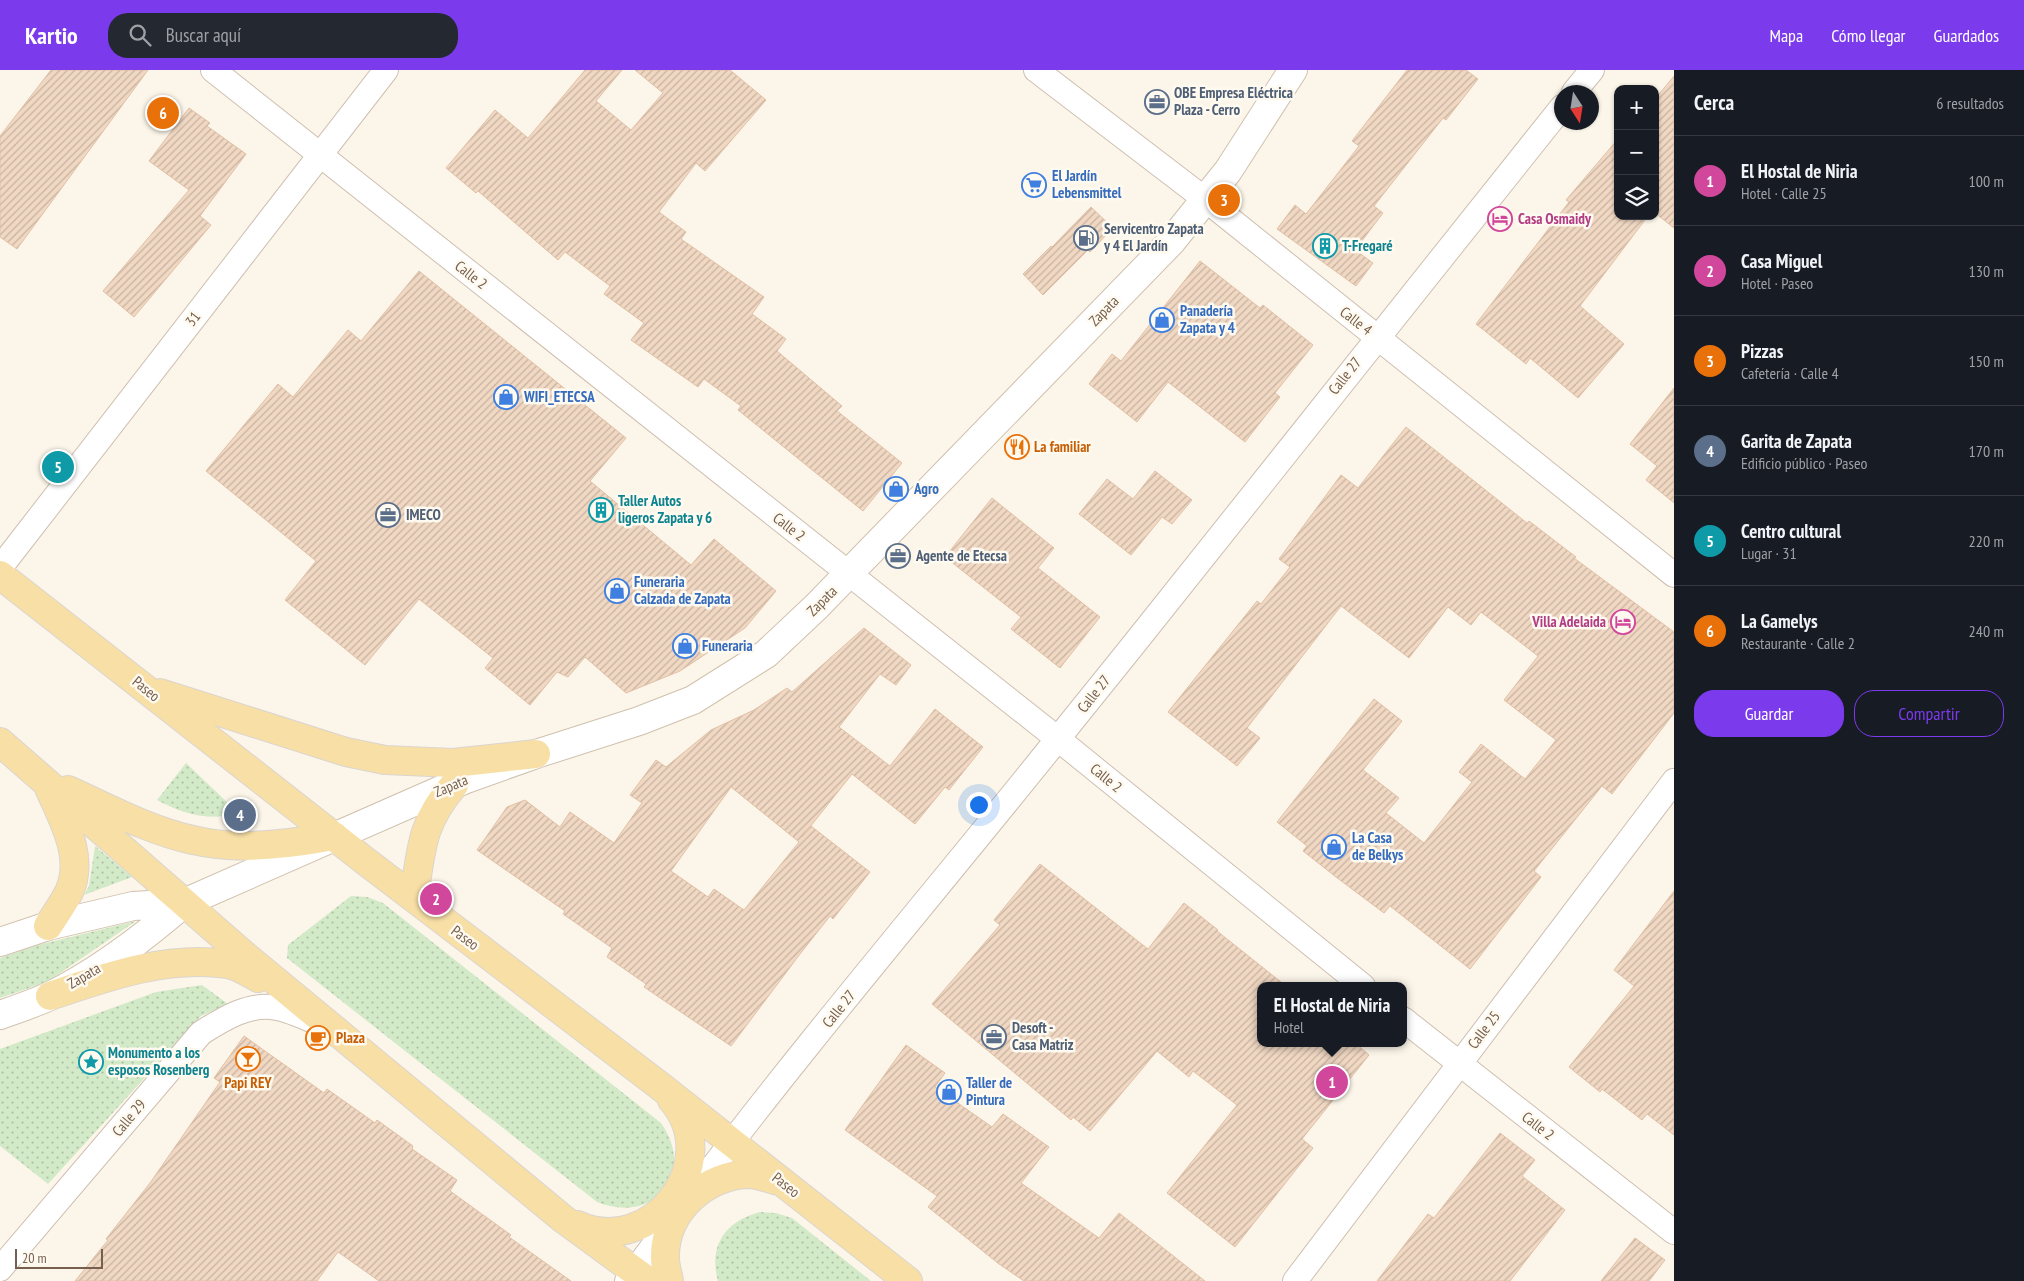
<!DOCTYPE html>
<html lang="es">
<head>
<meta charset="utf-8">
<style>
  body { margin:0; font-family:"PT Sans Narrow",sans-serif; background:#242831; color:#f1f3f6 }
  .controls { position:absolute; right:15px; top:15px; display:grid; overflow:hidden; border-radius:10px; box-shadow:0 1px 4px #0004 }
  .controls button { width:45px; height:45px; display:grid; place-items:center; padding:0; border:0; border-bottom:1px solid #363941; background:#171b24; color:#f1f3f6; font:25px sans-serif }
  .compass { position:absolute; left:1554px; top:15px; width:45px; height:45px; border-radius:50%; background:#171b24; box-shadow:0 1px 4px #0004; rotate:168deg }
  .scale { position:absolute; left:15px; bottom:12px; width:88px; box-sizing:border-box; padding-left:5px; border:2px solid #765f4e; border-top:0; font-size:14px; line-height:18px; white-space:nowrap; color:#765f4e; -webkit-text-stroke:4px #fefaf0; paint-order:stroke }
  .you { position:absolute; left:978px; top:734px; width:18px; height:18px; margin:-12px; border:4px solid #fff; border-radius:50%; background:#1a73e8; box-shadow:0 0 0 8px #1a73e833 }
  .badge { display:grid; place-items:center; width:32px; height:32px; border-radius:50%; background:#7c3aed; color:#fff; font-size:16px; font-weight:700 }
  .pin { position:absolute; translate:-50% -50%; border:2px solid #fff; box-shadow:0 1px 5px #0006 }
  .popup { position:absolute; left:1257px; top:912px; width:150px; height:65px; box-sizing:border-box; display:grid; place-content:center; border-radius:10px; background:#171b24; filter:drop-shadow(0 1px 4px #0005); font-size:16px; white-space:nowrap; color:#9ea1a6 }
  .popup b { font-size:19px; color:#f1f3f6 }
  .popup::after { content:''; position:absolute; left:50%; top:100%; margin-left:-10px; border:10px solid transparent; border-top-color:#171b24 }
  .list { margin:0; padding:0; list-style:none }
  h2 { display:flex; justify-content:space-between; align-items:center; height:65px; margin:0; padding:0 20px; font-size:21px }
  h2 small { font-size:16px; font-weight:400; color:#9ea1a6 }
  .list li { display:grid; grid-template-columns:32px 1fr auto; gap:15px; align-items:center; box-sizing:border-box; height:90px; padding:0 20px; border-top:1px solid #363941 }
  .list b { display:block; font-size:19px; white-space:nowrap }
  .list p { margin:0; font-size:16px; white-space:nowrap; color:#9ea1a6 }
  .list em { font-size:16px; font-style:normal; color:#9ea1a6 }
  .actions { display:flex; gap:10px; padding:15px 20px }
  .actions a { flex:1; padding:11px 0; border:1px solid #7c3aed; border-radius:20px; text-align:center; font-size:18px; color:#7c3aed }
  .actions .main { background:#7c3aed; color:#fff }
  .icon { flex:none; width:28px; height:28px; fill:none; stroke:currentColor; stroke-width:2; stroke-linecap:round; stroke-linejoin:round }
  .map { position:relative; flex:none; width:1674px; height:1211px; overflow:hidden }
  header { display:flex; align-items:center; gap:30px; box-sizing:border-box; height:70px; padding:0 25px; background:#7c3aed; color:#fff }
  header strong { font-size:24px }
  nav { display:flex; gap:28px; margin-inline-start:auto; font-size:18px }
  .search { width:350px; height:45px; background:#242831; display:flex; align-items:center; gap:12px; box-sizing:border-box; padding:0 18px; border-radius:20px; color:#9ea1a6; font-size:19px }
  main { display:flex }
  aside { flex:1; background:#171b24 }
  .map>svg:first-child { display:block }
  .grass { fill:url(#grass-dots) }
  .building { fill:url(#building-hatch); stroke:#e2c0a4; fill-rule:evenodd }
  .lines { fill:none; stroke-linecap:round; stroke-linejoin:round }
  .street-casing { stroke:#cebfb0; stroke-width:26 }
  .secondary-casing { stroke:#d0c0ad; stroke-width:30 }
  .primary-casing { stroke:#dbd5d1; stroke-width:30 }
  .street { stroke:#fff; stroke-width:24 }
  .secondary { stroke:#fff; stroke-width:28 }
  .primary { stroke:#f7dfa6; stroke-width:28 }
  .labels { text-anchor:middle; stroke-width:5; stroke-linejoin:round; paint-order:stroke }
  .service-label { font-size:15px; font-weight:bold; fill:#4e5e75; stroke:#fefaf0; text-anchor:start }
  .shop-label { font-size:15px; font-weight:bold; fill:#366cbe; stroke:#fefaf0; text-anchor:start }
  .hotel-label { font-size:15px; font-weight:bold; fill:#b23c85; stroke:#fefaf0; text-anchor:start }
  .culture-label { font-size:15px; font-weight:bold; fill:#0d838f; stroke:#fefaf0; text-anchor:start }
  .street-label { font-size:15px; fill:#765f4e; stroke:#fefaf0 }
  .food-label { font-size:15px; font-weight:bold; fill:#c56008; stroke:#fefaf0; text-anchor:start }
</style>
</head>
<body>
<header>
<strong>Kartio</strong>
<div class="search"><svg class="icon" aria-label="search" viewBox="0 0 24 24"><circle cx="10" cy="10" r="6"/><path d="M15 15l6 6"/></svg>Buscar aquí</div>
<nav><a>Mapa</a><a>Cómo llegar</a><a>Guardados</a></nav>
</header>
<main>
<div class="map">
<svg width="1674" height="1211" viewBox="0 0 1674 1211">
  <defs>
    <pattern id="grass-dots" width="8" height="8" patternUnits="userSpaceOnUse" patternTransform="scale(1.25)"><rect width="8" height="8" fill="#d3eac8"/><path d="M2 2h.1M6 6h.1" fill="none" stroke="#b0c1a5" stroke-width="1.8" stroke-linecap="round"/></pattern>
    <pattern id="building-hatch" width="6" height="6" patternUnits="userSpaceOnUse" patternTransform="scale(1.25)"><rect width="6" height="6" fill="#f0d8c3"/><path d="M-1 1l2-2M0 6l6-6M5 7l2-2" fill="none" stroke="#c7b2a1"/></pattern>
  </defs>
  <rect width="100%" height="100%" fill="#fcf6ea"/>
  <path class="grass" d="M186,693L230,735L223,746C198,749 178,741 157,730Z
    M95,776L132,807L84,825L89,816Z
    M351,826L367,827L383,833L661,1053C697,1104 654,1155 597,1132L287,888L288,875Z
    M136,851L47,912L0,928V888L38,875Z
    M202,915L228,934L201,946L48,1114L0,1076V979L156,922Z
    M760,1142L776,1143L792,1148L871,1211H718C708,1175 726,1151 760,1142Z"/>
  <path class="building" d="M51,0H148L17,179L0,167V66Z
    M585,0H622L596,31L631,60L663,23L635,0H730L766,30L705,101L696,93L659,142L686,162L681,169L764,227L752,244L786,269L777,281L842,336L837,341L902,393L863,441L738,340L741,336L704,309L698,317L631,270L644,253L604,224L610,216L565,182L558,190L478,121L476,123L446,98L495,40L528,68Z
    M1407,0H1466L1478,9L1446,50L1443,48L1374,136L1383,143L1355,180L1373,193L1356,216L1277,159L1295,135L1306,144L1359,76L1352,71Z
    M1674,6V158L1655,143V29Z
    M189,38L210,53L207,56L246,84L200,146L211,155L134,247L103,221L189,120L149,91Z
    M1618,69V146H1648L1580,236L1624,274L1578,328L1530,288L1526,294L1476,254L1569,132L1566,130Z
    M1091,137L1113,158L1090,182L1088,180L1043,225L1023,204L1051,176L1052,177Z
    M1200,191L1260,238L1263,235L1313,275L1275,323L1280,327L1245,372L1168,312L1137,352L1089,314L1112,284L1121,291Z
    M419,201L626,368L590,411L691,495L714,469L776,521L745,558L680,601L626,623L585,587L568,607L557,602L530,635L485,598L493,588L419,529L365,595L285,530L316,491L206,401L278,314L293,327L348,260L361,271Z
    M1674,318V433L1646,410L1657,396L1630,374Z
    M1406,357L1527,453L1529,451L1576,487L1574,488L1674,562V643L1612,724L1602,716L1534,801L1541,807L1470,899L1390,836L1384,843L1336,807L1303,781L1307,776L1277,752L1374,629L1402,651L1363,700L1399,728L1386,743L1424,773L1472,712L1459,702L1481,674L1525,709L1556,670L1504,630L1538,586L1481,542L1471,555L1448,537L1409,588L1341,536L1247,658L1260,668L1237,696L1168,642L1257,531L1261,534L1290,497L1279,489L1341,405L1358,418Z
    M1155,401L1192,430L1172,454L1162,447L1131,485L1079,444L1107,409L1133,429Z
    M992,428L1054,478L1038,498L1100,547L1060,598L1011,559L1021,547L945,487Z
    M864,558L911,595L896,615L880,604L839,657L890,696L935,639L983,677L949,720L945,717L915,754L852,704L802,767L811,756L870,802L833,849L830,846L800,884L731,976L644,917L646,914L607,887L612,878L563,844L565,841L477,780L507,737L525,730L560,757L570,742L614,773L642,733L630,725L656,690L666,697L711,660L754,640L787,618L792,622ZM731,717L799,772L744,840L714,819L708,827L671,801Z
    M1040,794L1148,879L1184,833L1218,860L1217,861L1286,916H1261V973H1355L1369,985L1302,1069L1313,1078L1235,1177L1167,1123L1237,1035L1193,1001L1189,1007L1157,981L1090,1061L1073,1047L1071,1050L932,934L1000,855L994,850Z
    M1674,821V1065L1647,1044L1642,1050L1602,1019L1600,1022L1569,997L1634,916L1614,900Z
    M244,966L324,1023L327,1019L375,1053L377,1050L413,1076L412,1079L457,1110L450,1121L511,1165L509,1167L571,1211H379L338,1182L317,1211H75L108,1170L106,1169L150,1113L220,1012L214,1008Z
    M906,975L945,1003L935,1017L992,1057L1003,1044L1049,1077L1021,1113L1099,1168L1119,1143L1205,1211H1024L999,1194L928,1137L937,1126L845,1060Z
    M1500,1063L1535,1090L1522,1106L1565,1140L1510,1211H1377L1428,1144L1434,1148Z
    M1635,1168L1665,1190L1649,1211H1601Z"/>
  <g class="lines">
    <defs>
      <path id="street" d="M213,0L1058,669L1363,916
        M1036,0L1206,130L1674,505
        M1574,22L1592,0
        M0,498L386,0
        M1403,949L1674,1162
        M693,1123C809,969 935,822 1056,671C1226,461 1392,248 1562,37
        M0,1199L201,963C223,949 250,932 277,938C293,941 310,950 325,956
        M627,1211L671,1152
        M1295,1211L1674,711"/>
      <path id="secondary" d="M0,872L48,856L133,836L184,833
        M0,945C17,939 35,933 50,926C99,902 143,868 184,833L466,709L536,684L639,651L693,630L766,584L816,537L1171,172L1228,101L1293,0"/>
      <path id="primary" d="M0,505L364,790L660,1016L908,1211
        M160,623L346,682L385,690L453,693L536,684
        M0,672L243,884L562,1148L648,1211
        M68,720C108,738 150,761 193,770C238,781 289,774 334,766
        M414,828C421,780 421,753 454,715
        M48,856C55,845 63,834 69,822C85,787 63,750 49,718
        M50,926C106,907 167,885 227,894C237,895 249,903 258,908
        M577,1155C651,1189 726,1092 672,1030
        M669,1211C668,1204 665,1196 665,1188C664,1142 706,1103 752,1104C760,1105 770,1109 778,1111"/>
    </defs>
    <use href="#street" class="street-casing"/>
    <use href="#secondary" class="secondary-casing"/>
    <use href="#primary" class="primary-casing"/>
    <use href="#street" class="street"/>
    <use href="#secondary" class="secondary"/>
    <use href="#primary" class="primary"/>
  </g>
  <defs>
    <symbol id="office-ring" viewBox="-11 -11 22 22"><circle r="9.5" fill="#fefaf0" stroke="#5c6f8a" stroke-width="1.5"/><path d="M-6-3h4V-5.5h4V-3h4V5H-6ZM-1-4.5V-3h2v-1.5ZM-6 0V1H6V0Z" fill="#5c6f8a"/></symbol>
    <symbol id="supermarket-ring" viewBox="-11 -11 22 22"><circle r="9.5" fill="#fefaf0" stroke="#3f7fe0" stroke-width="1.5"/><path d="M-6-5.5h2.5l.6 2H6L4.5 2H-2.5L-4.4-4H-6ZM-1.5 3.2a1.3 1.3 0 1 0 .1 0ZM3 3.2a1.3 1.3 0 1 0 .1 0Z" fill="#3f7fe0"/></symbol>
    <symbol id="hotel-ring" viewBox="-11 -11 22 22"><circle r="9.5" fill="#fefaf0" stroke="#d1479c" stroke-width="1.5"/><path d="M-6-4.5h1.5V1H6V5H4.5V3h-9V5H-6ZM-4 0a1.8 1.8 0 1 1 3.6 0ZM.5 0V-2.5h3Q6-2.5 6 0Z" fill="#d1479c"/></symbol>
    <symbol id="fuel-ring" viewBox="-11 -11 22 22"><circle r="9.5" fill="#fefaf0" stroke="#5c6f8a" stroke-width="1.5"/><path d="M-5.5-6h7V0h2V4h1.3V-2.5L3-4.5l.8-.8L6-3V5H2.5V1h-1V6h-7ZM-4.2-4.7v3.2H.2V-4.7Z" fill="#5c6f8a"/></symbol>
    <symbol id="building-ring" viewBox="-11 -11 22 22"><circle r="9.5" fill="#fefaf0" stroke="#0f9aa8" stroke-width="1.5"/><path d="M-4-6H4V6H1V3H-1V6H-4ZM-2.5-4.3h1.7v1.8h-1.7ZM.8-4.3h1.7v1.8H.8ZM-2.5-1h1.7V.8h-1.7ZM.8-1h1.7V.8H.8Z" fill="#0f9aa8"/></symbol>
    <symbol id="shop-ring" viewBox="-11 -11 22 22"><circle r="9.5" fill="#fefaf0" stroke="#3f7fe0" stroke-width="1.5"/><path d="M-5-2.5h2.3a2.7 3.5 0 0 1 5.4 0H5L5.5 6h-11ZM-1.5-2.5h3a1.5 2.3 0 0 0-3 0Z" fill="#3f7fe0"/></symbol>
    <symbol id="restaurant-ring" viewBox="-11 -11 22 22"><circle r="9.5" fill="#fefaf0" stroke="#e8710a" stroke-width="1.5"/><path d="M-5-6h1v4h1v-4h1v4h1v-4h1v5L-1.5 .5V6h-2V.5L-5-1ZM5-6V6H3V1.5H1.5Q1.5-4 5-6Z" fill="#e8710a"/></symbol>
    <symbol id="cafe-ring" viewBox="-11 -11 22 22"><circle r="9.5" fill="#fefaf0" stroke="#e8710a" stroke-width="1.5"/><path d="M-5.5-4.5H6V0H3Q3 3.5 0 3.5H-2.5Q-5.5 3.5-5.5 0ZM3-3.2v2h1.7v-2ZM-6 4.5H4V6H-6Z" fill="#e8710a"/></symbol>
    <symbol id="bar-ring" viewBox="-11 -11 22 22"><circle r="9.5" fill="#fefaf0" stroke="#e8710a" stroke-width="1.5"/><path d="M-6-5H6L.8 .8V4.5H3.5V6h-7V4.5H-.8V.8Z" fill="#e8710a"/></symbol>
    <symbol id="sight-ring" viewBox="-11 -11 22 22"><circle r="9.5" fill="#fefaf0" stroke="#0f9aa8" stroke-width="1.5"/><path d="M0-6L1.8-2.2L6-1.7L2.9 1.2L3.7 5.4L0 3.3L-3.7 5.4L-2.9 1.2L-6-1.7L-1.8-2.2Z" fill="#0f9aa8"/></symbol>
  </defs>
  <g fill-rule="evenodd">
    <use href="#office-ring" x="1143" y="18" width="28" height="28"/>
    <use href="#supermarket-ring" x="1020" y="101" width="28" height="28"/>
    <use href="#hotel-ring" x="1486" y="135" width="28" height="28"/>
    <use href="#fuel-ring" x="1072" y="154" width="28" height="28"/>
    <use href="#building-ring" x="1311" y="162" width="28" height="28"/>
    <use href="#shop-ring" x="1148" y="236" width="28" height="28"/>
    <use href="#shop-ring" x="492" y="313" width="28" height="28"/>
    <use href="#restaurant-ring" x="1003" y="363" width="28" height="28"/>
    <use href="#shop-ring" x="882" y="405" width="28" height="28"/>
    <use href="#building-ring" x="587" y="426" width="28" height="28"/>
    <use href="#office-ring" x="374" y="431" width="28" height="28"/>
    <use href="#office-ring" x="884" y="472" width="28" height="28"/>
    <use href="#shop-ring" x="603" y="507" width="28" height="28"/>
    <use href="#hotel-ring" x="1609" y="538" width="28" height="28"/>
    <use href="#shop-ring" x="671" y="562" width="28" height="28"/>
    <use href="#shop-ring" x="1320" y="763" width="28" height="28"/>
    <use href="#office-ring" x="980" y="953" width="28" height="28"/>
    <use href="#cafe-ring" x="304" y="954" width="28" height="28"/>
    <use href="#bar-ring" x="234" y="975" width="28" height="28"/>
    <use href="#sight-ring" x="77" y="978" width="28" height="28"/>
    <use href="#shop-ring" x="935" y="1008" width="28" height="28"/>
  </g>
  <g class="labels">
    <g class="service-label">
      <text x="1174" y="28">OBE Empresa Eléctrica<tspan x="1174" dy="17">Plaza - Cerro</tspan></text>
      <text x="1104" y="164">Servicentro Zapata<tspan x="1104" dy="17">y 4 El Jardín</tspan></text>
      <text x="406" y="450">IMECO</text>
      <text x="916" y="491">Agente de Etecsa</text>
      <text x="1012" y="963">Desoft -<tspan x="1012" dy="17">Casa Matriz</tspan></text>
    </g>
    <g class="shop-label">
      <text x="1052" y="111">El Jardín<tspan x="1052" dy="17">Lebensmittel</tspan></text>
      <text x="1180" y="246">Panadería<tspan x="1180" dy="17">Zapata y 4</tspan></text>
      <text x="524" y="332">WIFI_ETECSA</text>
      <text x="914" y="424">Agro</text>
      <text x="634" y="517">Funeraria<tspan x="634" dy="17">Calzada de Zapata</tspan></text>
      <text x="702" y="581">Funeraria</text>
      <text x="1352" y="773">La Casa<tspan x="1352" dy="17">de Belkys</tspan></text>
      <text x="966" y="1018">Taller de<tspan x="966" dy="17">Pintura</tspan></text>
    </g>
    <g class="hotel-label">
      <text x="1518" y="154">Casa Osmaidy</text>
      <text x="1606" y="557" text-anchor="end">Villa Adelaida</text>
    </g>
    <g class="culture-label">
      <text x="1342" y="181">T-Fregaré</text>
      <text x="618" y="436">Taller Autos<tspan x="618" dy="17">ligeros Zapata y 6</tspan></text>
      <text x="108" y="988">Monumento a los<tspan x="108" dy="17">esposos Rosenberg</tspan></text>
    </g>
    <g class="street-label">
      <text transform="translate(471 205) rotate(38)" y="5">Calle 2</text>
      <text transform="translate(1104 241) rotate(-46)" y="5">Zapata</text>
      <text transform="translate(193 249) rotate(-52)" y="5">31</text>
      <text transform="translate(1356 251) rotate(38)" y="5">Calle 4</text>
      <text transform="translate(1345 306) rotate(-52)" y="5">Calle 27</text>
      <text transform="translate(789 457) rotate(38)" y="5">Calle 2</text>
      <text transform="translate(822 531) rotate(-45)" y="5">Zapata</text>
      <text transform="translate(146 619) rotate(39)" y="5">Paseo</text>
      <text transform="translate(1094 624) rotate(-52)" y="5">Calle 27</text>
      <text transform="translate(1106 708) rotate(39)" y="5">Calle 2</text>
      <text transform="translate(451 716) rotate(-23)" y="5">Zapata</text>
      <text transform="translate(465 868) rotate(37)" y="5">Paseo</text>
      <text transform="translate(84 906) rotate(-31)" y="5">Zapata</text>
      <text transform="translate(839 939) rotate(-51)" y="5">Calle 27</text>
      <text transform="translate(1484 960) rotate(-53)" y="5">Calle 25</text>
      <text transform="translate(129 1048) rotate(-50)" y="5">Calle 29</text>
      <text transform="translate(1538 1056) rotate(38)" y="5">Calle 2</text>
      <text transform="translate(786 1115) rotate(38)" y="5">Paseo</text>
    </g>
    <g class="food-label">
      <text x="1034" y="382">La familiar</text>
      <text x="336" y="973">Plaza</text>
      <text x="248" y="1018" text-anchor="middle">Papi REY</text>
    </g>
  </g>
</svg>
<div class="controls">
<button>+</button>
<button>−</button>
<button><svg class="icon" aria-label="layers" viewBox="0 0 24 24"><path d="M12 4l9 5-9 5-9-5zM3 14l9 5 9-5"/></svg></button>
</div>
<svg class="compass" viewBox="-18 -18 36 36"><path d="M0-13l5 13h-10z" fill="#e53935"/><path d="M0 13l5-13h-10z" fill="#9ea1a6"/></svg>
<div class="scale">20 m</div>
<div class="you"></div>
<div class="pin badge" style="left:1332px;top:1012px;background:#d1479c">1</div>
<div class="popup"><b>El Hostal de Niria</b>Hotel</div>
<div class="pin badge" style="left:436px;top:829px;background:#d1479c">2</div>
<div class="pin badge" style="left:1224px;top:130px;background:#e8710a">3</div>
<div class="pin badge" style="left:240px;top:745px;background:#5c6f8a">4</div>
<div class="pin badge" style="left:58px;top:397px;background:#0f9aa8">5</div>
<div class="pin badge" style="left:163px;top:43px;background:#e8710a">6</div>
</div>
<aside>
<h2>Cerca<small>6 resultados</small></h2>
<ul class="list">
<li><span class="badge" style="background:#d1479c">1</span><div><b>El Hostal de Niria</b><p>Hotel · Calle 25</p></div><em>100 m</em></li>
<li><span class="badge" style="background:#d1479c">2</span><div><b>Casa Miguel</b><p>Hotel · Paseo</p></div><em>130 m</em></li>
<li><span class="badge" style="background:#e8710a">3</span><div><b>Pizzas</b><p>Cafetería · Calle 4</p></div><em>150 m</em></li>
<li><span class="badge" style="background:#5c6f8a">4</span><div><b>Garita de Zapata</b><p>Edificio público · Paseo</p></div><em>170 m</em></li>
<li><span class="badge" style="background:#0f9aa8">5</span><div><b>Centro cultural</b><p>Lugar · 31</p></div><em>220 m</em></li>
<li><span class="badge" style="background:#e8710a">6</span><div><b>La Gamelys</b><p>Restaurante · Calle 2</p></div><em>240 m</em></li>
</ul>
<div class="actions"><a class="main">Guardar</a><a>Compartir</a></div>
</aside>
</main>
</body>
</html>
